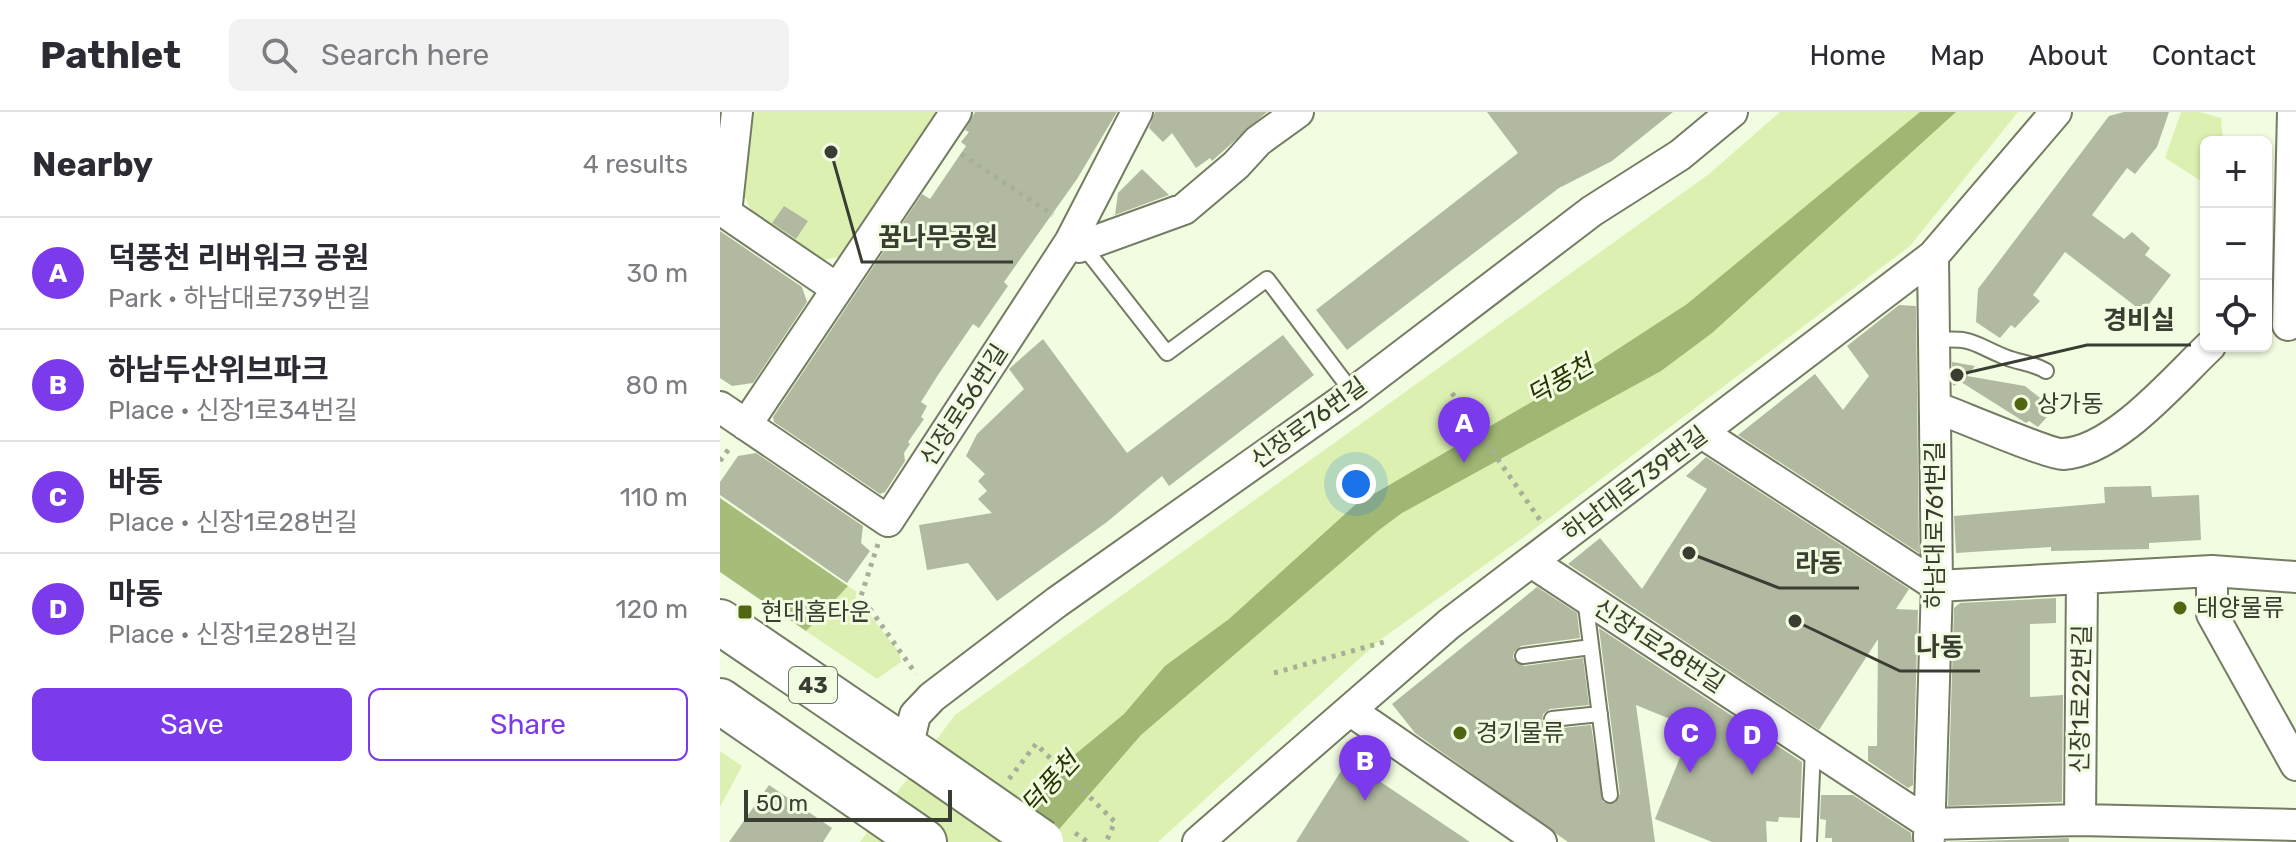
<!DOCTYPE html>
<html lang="en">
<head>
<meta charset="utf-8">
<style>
  body { margin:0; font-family:Rubik,"Noto Sans KR",sans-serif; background:#f2f2f3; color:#2b2b33 }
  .controls { position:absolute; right:24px; top:24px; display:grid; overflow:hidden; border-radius:12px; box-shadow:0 2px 6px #0004 }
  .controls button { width:72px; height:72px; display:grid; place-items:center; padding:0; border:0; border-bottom:2px solid #e1e1e2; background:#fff; color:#2b2b33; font:40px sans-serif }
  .scale { position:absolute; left:24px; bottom:20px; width:208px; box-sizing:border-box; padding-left:8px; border:4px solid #393d32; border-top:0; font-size:22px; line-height:28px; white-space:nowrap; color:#393d32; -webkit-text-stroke:6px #f2fce0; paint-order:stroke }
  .you { position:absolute; left:636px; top:372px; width:28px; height:28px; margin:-20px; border:6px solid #fff; border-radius:50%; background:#1a73e8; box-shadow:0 0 0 12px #1a73e833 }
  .badge { display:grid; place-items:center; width:52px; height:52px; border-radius:50%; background:#7c3aed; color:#fff; font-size:26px; font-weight:700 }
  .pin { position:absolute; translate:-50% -66px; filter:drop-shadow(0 2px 4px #0008) }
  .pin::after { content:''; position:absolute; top:42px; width:28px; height:24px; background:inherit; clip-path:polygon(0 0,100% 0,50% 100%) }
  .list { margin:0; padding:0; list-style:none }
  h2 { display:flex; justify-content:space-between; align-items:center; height:104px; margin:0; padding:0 32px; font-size:34px }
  h2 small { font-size:26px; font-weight:400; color:#7c7c81 }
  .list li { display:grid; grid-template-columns:52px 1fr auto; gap:24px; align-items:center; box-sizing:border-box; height:112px; padding:0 32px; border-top:2px solid #e1e1e2 }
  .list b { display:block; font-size:30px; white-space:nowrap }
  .list p { margin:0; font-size:26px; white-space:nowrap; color:#7c7c81 }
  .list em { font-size:26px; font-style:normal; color:#7c7c81 }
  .actions { display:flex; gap:16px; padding:24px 32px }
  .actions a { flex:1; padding:18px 0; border:2px solid #7c3aed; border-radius:12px; text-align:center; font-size:28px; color:#7c3aed }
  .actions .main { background:#7c3aed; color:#fff }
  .icon { flex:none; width:44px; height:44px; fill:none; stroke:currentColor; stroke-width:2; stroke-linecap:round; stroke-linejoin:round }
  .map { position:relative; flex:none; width:1576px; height:730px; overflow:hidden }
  header { display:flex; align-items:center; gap:48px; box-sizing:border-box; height:112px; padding:0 40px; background:#fff; border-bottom:2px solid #e1e1e2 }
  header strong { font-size:38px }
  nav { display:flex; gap:44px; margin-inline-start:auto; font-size:28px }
  .search { width:560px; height:72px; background:#f2f2f3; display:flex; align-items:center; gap:20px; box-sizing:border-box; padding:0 28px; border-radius:12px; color:#7c7c81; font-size:30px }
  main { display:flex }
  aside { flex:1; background:#fff }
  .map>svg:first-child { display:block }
  .green { fill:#dcf1b1 }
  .forest { fill:#a6bc79 }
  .water { fill:#a0b673 }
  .building { fill:#b1baa0 }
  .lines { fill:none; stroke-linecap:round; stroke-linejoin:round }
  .lane-casing { stroke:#747c63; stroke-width:18 }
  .street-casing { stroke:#747c63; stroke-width:34 }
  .primary-casing { stroke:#747c63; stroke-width:48 }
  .path { stroke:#a7af9a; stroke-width:5; stroke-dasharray:4 6; stroke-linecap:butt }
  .lane { stroke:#fff; stroke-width:14 }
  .street { stroke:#fff; stroke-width:30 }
  .primary { stroke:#fff; stroke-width:44 }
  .primary-bridge-casing { stroke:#747c63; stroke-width:48; stroke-linecap:butt }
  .path-bridge { stroke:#a7af9a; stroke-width:5; stroke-dasharray:4 6; stroke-linecap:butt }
  .primary-bridge { stroke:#fff; stroke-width:44 }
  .poi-dot { fill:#516612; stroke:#f2fce0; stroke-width:3 }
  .labels { text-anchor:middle; stroke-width:6; stroke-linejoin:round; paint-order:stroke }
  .shield { fill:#f2fce0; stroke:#707666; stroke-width:2 }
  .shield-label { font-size:22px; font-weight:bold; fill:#393d32 }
  .poi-label { font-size:24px; fill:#393d32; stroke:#f2fce0; text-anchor:start }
  .street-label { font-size:24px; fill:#393d32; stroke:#f2fce0 }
  .water-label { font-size:26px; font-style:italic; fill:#283501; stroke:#f2fce0 }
  .leader { fill:none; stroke:#393d32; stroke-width:3 }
  .callout-dot { fill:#393d32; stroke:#f2fce0; stroke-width:3 }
  .callout-label { font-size:26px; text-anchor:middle; font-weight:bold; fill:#393d32; stroke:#f2fce0; stroke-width:6; stroke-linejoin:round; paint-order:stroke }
</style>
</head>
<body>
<header>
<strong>Pathlet</strong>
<div class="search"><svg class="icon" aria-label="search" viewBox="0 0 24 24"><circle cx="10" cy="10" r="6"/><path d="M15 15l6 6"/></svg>Search here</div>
<nav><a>Home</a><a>Map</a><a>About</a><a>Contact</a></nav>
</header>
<main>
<aside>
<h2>Nearby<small>4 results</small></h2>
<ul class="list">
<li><span class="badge">A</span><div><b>덕풍천 리버워크 공원</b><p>Park · 하남대로739번길</p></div><em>30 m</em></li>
<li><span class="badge">B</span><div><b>하남두산위브파크</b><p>Place · 신장1로34번길</p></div><em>80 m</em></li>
<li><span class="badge">C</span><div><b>바동</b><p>Place · 신장1로28번길</p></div><em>110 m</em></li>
<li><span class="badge">D</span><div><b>마동</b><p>Place · 신장1로28번길</p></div><em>120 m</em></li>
</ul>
<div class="actions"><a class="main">Save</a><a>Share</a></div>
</aside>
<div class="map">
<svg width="1576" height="730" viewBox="0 0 1576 730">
  <rect width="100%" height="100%" fill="#f2fce0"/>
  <path class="green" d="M33,0H222L124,144L103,148L31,99L23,80Z
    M1060,0H1298L1190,134L808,422L660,528L438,730H140L235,603L989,62Z
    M1461,0H1480L1501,6L1503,30H1486V72L1445,46Z
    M128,474L137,480L135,484L179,540L181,550L157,567L86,519Z
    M0,639L22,654L0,695Z"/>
  <path class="forest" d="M0,386L128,474L86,519L0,460Z"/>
  <path class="water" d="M1200,0H1236L992,221L941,259L682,401L659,418L421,623L328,730H283L341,654L404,602L445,554L509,507L635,393L858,263L967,192Z"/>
  <path class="building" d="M255,0H397L357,67L284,170L288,174L259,216L253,212L218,263L201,290L207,294L201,305L204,307L188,330L190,332L184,341L185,349L165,380L160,382L54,310L53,305L202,82L210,87L246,34L241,30L249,20L245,18Z
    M435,0H547L492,49L490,46L476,56L452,21L443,30L429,16Z
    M767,0H953L892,49L839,76L627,238L596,198L798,41Z
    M1404,0H1449L1437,35L1415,62L1407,56L1372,103L1404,127L1412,120L1430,136L1425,143L1451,163L1423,200L1345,140L1313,183L1320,189L1295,216L1291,213L1280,226L1256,210L1258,177L1389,4Z
    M422,57L449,83L395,103L398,81Z
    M64,94L88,109L76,127L52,111Z
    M0,119L82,175L87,190L33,271L12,274L0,266Z
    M1179,193L1196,194L1199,441L1018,323L1095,262L1123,298L1149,264L1127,234Z
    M563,223L594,263L449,374L442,364L387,410L277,489L248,451L207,458L199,413L272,401L258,387L267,379L258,369L265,362L246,344L257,322L304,277L289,257L323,227L407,341Z
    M1232,250L1255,254L1247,264L1305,274L1334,297L1318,315L1309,309L1306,311L1241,270L1233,274Z
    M36,341L143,414L141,431L150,439L127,471L0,383V370L18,344Z
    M986,345L1189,477L1176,497L1198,498L1193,673L1188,676L1148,649V634H1157L1158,527L1099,618L848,452L880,426L922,477L987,377L966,364Z
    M1431,374L1432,385L1479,383L1481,428L1429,431V437L1331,439V435L1236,441L1234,404L1385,391L1384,375Z
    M817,475L857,501L860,526L801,534L794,540L793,546L804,554L863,546L869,593L830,597L823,602L822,609L832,617L871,613L883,690L895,691L900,682L879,516L1082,650L1080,706L1059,705L1058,710L1046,709L1047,730H992L935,707L972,616L916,593L935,730H848L695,621L672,592Z
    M1336,486V511L1310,512V585L1343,583L1342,690L1228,694L1234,496L1240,491Z
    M628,648L750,730H576Z
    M49,673L112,716L103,730H9Z
    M1101,683H1133L1191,721L1192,730H1112V726H1105L1106,708L1100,707Z
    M1349,726V730H1226Z"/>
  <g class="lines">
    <defs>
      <path id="lane" d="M359,135L371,144L447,241L547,167L633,281
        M1214,228C1256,226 1249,230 1285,245C1300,251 1313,251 1326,259
        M865,486L890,683
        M803,544L871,535
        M832,607L880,602
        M1089,730L1093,636"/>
      <path id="street" d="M17,0L6,101L116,176
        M350,130L359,135L464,97L516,53L538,29L578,0
        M1568,213L1573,0
        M0,295L168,409L350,130L417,0
        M1215,295C1235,302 1330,343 1343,342C1395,339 1453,269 1490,234
        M26,313L236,0
        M982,321L1217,474L1492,459L1576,465
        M813,451L1210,712L1360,708L1576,713
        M1492,459V502L1576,653
        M631,599L821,730
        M187,636L195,603L212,585L337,490L633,281L872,99L960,43L1012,0
        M1360,708L1362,466
        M1209,726L1217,474L1213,144
        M478,730L729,512L1213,144L1336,0"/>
      <path id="primary" d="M0,510L203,648
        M0,589L204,730"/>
    </defs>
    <use href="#lane" class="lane-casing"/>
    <use href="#street" class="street-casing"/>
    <use href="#primary" class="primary-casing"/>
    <path class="path" d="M241,42L333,103
      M732,281L820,408
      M0,349L11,334
      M158,432L141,484L196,562
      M554,561L664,530
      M289,667L316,632L395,710L386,730"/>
    <use href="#lane" class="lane"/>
    <use href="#street" class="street"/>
    <use href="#primary" class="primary"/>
    <defs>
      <path id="primary-bridge" d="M203,648L321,730"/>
    </defs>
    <use href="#primary-bridge" class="primary-bridge-casing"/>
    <path class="path-bridge" d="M355,721L368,730"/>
    <use href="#primary-bridge" class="primary-bridge"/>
  </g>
  <g class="poi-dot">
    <circle cx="1301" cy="292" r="8"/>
    <circle cx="1460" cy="496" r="8"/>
    <rect x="17" y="492" width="16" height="16" rx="4"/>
    <circle cx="740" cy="621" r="8"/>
  </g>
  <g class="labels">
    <rect class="shield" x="69" y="555" width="48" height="36" rx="6"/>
    <g class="shield-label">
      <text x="93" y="581">43</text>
    </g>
    <g class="poi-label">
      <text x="1317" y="300">상가동</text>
      <text x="1476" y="504">태양물류</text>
      <text x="41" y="508">현대홈타운</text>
      <text x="756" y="629">경기물류</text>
    </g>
    <g class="street-label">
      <text transform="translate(244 293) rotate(-57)" y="8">신장로56번길</text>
      <text transform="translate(589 311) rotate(-36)" y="8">신장로76번길</text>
      <text transform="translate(915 372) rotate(-37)" y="8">하남대로739번길</text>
      <text transform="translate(1215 413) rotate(-90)" y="8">하남대로761번길</text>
      <text transform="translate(939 534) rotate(33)" y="8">신장1로28번길</text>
      <text transform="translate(1361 587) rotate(-89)" y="8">신장1로22번길</text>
    </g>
    <g class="water-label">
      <text transform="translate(840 268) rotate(-30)" y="9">덕풍천</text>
      <text transform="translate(330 671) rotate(-48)" y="9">덕풍천</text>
    </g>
  </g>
  <path class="leader" d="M111 40L142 150H293M1237 263L1367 233H1471M969 441L1059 476H1139M1075 509L1180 559H1260"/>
  <g class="callout-dot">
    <circle cx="111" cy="40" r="8"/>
    <circle cx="1237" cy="263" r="8"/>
    <circle cx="969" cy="441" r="8"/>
    <circle cx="1075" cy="509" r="8"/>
  </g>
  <g class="callout-label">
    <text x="218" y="134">꿈나무공원</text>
    <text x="1419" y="217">경비실</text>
    <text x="1099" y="460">라동</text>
    <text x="1220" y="544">나동</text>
  </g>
</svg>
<div class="controls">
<button>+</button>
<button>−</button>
<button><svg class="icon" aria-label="locate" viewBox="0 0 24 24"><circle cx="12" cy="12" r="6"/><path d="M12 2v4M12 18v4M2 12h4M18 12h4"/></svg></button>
</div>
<div class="scale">50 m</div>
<div class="you"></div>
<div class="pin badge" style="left:744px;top:351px">A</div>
<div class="pin badge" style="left:645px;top:689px">B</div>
<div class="pin badge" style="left:970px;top:661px">C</div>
<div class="pin badge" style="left:1032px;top:663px">D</div>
</div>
</main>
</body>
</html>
